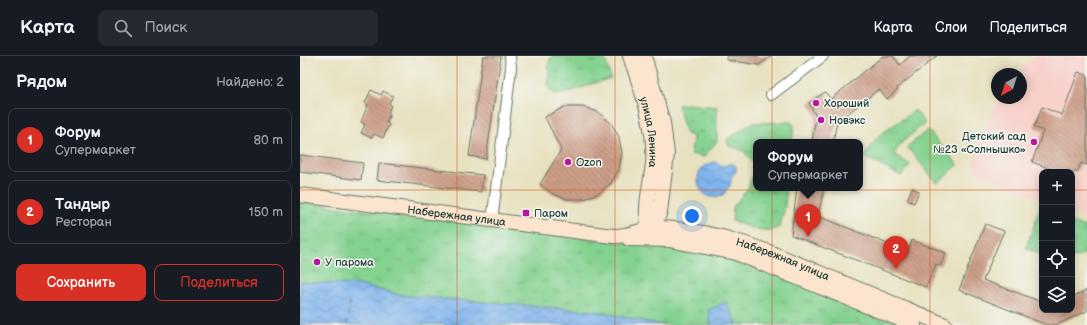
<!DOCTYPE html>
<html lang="ru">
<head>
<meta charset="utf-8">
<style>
  body { margin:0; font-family:"Balsamiq Sans",sans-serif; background:#242831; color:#f1f3f6 }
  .controls { position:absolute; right:12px; bottom:12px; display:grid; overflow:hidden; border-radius:8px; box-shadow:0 2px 10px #0003 }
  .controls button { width:36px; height:36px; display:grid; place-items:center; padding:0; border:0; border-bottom:1px solid #363941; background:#171b24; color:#f1f3f6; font:20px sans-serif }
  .compass { position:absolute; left:691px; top:12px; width:36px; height:36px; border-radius:50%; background:#171b24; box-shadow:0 2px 10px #0003; rotate:219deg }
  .you { position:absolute; left:392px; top:160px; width:14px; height:14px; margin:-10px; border:3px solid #fff; border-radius:50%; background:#1a73e8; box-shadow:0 0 0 6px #1a73e833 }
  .badge { display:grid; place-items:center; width:26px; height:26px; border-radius:50%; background:#d93025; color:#fff; font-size:13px; font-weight:700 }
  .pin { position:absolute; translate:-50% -33px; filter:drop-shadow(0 1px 2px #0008) }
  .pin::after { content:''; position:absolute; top:21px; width:14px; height:12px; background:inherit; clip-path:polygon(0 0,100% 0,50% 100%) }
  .popup { position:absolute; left:453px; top:83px; width:110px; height:52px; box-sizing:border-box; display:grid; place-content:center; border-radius:8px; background:#171b24; filter:drop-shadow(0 1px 3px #0005); font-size:13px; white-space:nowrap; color:#9ea1a6 }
  .popup b { font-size:15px; color:#f1f3f6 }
  .popup::after { content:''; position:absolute; left:50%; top:100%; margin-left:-8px; border:8px solid transparent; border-top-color:#171b24 }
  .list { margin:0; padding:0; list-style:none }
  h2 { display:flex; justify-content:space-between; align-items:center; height:52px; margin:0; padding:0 16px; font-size:17px }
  h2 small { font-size:13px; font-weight:400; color:#9ea1a6 }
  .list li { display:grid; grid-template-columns:26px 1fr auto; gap:12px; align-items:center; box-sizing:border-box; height:64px; margin:0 8px 8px; padding:0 8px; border:1px solid #363941; border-radius:8px }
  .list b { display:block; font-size:15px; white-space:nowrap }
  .list p { margin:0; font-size:13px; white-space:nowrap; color:#9ea1a6 }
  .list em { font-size:13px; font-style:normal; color:#9ea1a6 }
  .actions { display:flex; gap:8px; padding:12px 16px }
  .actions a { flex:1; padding:9px 0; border:1px solid #d93025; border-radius:8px; text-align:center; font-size:14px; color:#d93025 }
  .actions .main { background:#d93025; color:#fff }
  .icon { flex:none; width:22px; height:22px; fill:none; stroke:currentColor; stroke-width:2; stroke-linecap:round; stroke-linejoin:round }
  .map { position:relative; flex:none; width:787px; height:269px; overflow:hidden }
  header { display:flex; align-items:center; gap:24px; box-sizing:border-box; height:56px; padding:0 20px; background:#171b24; border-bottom:1px solid #363941 }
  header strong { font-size:19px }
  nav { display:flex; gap:22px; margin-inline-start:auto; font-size:14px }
  .search { width:280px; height:36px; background:#242831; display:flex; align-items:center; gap:10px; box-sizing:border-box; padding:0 14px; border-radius:8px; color:#9ea1a6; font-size:15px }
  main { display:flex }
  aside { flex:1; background:#171b24 }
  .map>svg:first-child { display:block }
  .built { fill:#f7d0c9 }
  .grass { fill:url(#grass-tufts); stroke:#528862 }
  .pitch { fill:#85d290; stroke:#528862 }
  .water { fill:url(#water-waves); stroke:#4f7890 }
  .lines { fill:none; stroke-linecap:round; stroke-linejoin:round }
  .ferry { stroke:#375a62; stroke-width:1; stroke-dasharray:5 4; stroke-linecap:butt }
  .building { fill:url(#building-back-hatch) }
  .minor-casing { stroke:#657665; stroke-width:12 }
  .secondary-casing { stroke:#657665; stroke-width:16 }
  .minor { stroke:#fff; stroke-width:10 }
  .secondary { stroke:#fce5cf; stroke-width:14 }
  .grid { fill:none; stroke:#d45610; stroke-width:1; stroke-opacity:0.55 }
  .poi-dot { fill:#b5179e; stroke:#f6f6f2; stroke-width:1.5 }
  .labels { text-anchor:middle; stroke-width:3; stroke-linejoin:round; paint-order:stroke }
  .poi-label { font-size:11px; fill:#1f3d34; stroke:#f6f6f2; text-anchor:start }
  .street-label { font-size:11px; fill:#1f3d34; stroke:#f6f6f2 }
</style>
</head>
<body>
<header>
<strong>Карта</strong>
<div class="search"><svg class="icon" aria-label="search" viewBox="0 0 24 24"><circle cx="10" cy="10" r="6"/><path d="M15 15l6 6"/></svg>Поиск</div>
<nav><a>Карта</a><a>Слои</a><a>Поделиться</a></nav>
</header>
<main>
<aside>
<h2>Рядом<small>Найдено: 2</small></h2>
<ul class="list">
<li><span class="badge">1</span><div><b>Форум</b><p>Супермаркет</p></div><em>80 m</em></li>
<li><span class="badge">2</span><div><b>Тандыр</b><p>Ресторан</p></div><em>150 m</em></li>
</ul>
<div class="actions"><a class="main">Сохранить</a><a>Поделиться</a></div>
</aside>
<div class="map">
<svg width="787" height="269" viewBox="0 0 787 269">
  <defs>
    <pattern id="grass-tufts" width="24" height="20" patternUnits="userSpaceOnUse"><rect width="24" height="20" fill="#85d290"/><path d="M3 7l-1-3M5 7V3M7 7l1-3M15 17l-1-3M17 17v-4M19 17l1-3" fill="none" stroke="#6cac76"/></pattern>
    <pattern id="water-waves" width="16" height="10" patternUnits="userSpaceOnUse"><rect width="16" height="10" fill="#7fb3ec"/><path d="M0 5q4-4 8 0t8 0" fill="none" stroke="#6793c0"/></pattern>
    <pattern id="building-back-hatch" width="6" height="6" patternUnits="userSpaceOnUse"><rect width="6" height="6" fill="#cd9e87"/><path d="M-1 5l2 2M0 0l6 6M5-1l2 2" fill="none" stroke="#a6826f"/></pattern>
  </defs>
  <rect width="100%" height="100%" fill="#f6f6f2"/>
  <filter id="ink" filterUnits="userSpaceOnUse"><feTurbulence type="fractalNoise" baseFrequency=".025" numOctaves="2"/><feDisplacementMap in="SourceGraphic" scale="8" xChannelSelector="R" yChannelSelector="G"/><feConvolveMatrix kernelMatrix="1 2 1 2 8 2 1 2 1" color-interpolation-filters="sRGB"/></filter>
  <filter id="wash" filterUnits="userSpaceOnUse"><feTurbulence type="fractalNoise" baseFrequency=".012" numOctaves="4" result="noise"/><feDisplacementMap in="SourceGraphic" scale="16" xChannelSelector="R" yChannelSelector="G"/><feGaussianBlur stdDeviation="0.9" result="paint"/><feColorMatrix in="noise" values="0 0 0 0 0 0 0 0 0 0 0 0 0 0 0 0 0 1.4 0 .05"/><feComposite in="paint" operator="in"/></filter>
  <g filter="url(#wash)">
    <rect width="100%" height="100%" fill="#e7e1bf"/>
    <path class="built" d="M735,0H787V163L772,156V116H742V144L675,115L673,104L699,42H721V18H716Z"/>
    <path class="grass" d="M252,0H304L311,22L256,40L248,31L249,6Z
      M387,48L417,51V85L404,101L391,98L393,80L386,78L378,49Z
      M615,54L625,67L601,87L594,98L610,109L601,120L564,101L577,81Z
      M490,66L494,69L492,86H456V108C444,102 451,94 429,90L427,83L452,67Z
      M456,119V132H484C489,144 482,159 480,171C467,179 446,170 432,165L433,151L448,132L452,120Z
      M0,146L324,187L351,186L429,199L603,269H437L426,246L409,265L411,269H363L294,255L100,239C64,228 36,229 0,226Z
      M740,152L742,153V199L726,192Z
      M772,166L787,172V198L772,202Z"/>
    <path class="pitch" d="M628,74L658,109L637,127L607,91Z"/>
    <path class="water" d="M414,106L424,110L431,107L436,110V116L432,119L430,130L423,139C420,140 414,142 410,141C398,137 394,121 402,112C405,109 410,108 414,106Z
      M0,226L59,229L100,239L294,255L363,269H0Z
      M426,246L437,269H411L408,254Z"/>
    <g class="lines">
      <path class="ferry" d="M47,269L50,244"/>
    </g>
    <g id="blocks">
      <path class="building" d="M183,0H201L186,103L169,100Z
        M427,0H471L459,9L427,4Z
        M583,0H593L600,9L610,0H637L597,32L598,33L587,43L579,33L537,66L533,86H512L516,60L509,47L525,36L531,43Z
        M778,16L787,19V109L781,107L777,116H759L732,106L743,75L734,71L742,51L762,59Z
        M71,34L81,39L83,35L93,40L89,47L91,49L88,57L90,58L86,67L89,68L83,82L74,78L72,82L61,77L65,68L61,66L68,49L65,47Z
        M264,51H283L298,56L311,67L319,81L322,97L319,113L311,127L299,137L284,143H268L253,138L240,128L261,94L245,61Z
        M0,99L63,107L61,124L0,116Z
        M79,107L183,119L181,136L77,124Z
        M497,132H524L518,160L608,196L612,184L646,197L640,210L636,208L626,231L491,179Z
        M612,132L619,135L614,147L607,144Z
        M685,168L704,175L683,224L742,246V254H772V241L787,234V255L756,269H747L659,234Z"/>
    </g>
  </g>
  <g filter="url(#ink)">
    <use href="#blocks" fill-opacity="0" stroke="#657665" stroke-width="1"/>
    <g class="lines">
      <defs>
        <path id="minor" d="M471,39L523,0
          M192,165L211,12L210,0"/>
        <g id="secondary">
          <path id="s1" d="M330,0C341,33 356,71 353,107C352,125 339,165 354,178"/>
          <path d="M344,0L363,67L367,98L360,156L354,169L347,176"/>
          <path id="s2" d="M0,139L313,180C330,181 345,171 363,172C421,175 469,195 522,218C563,235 604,252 645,269"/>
          <path d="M329,183L369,184L436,197L614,269"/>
        </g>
      </defs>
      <use href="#minor" class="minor-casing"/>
      <use href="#secondary" class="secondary-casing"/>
      <use href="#minor" class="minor"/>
      <use href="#secondary" class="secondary"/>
    </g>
  </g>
  <path class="grid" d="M157,0V269M315,0V269M472,0V269M630,0V269M0,134H742M772,134H787"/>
  <g class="poi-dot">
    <circle cx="516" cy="47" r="4"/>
    <circle cx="521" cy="64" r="4"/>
    <circle cx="734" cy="86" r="4"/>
    <circle cx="268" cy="106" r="4"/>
    <rect x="222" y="153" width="8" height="8" rx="2"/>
    <circle cx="17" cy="206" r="4"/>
  </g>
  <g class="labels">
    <g class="poi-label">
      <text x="524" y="51">Хороший</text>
      <text x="529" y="68">Новэкс</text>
      <text x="726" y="84" text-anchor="end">Детский сад<tspan x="726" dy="13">№23 «Солнышко»</tspan></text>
      <text x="276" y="110">Ozon</text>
      <text x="234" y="161">Паром</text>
      <text x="25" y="210">У парома</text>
    </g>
    <g class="street-label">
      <text dy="4" stroke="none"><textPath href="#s1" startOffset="79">улица Ленина</textPath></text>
      <text dy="4" stroke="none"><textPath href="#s2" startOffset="158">Набережная улица</textPath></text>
      <text dy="4" stroke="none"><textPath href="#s2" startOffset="491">Набережная улица</textPath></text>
    </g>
  </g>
</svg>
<div class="controls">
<button>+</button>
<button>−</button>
<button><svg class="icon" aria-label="locate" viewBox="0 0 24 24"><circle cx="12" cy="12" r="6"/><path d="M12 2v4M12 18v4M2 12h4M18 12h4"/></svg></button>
<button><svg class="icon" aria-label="layers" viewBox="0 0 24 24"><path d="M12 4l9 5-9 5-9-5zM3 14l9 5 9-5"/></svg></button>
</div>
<svg class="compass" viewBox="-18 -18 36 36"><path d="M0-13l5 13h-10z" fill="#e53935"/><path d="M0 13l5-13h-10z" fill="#9ea1a6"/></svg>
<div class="you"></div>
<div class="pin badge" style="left:508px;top:181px">1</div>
<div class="popup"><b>Форум</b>Супермаркет</div>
<div class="pin badge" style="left:596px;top:213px">2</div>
</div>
</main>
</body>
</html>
